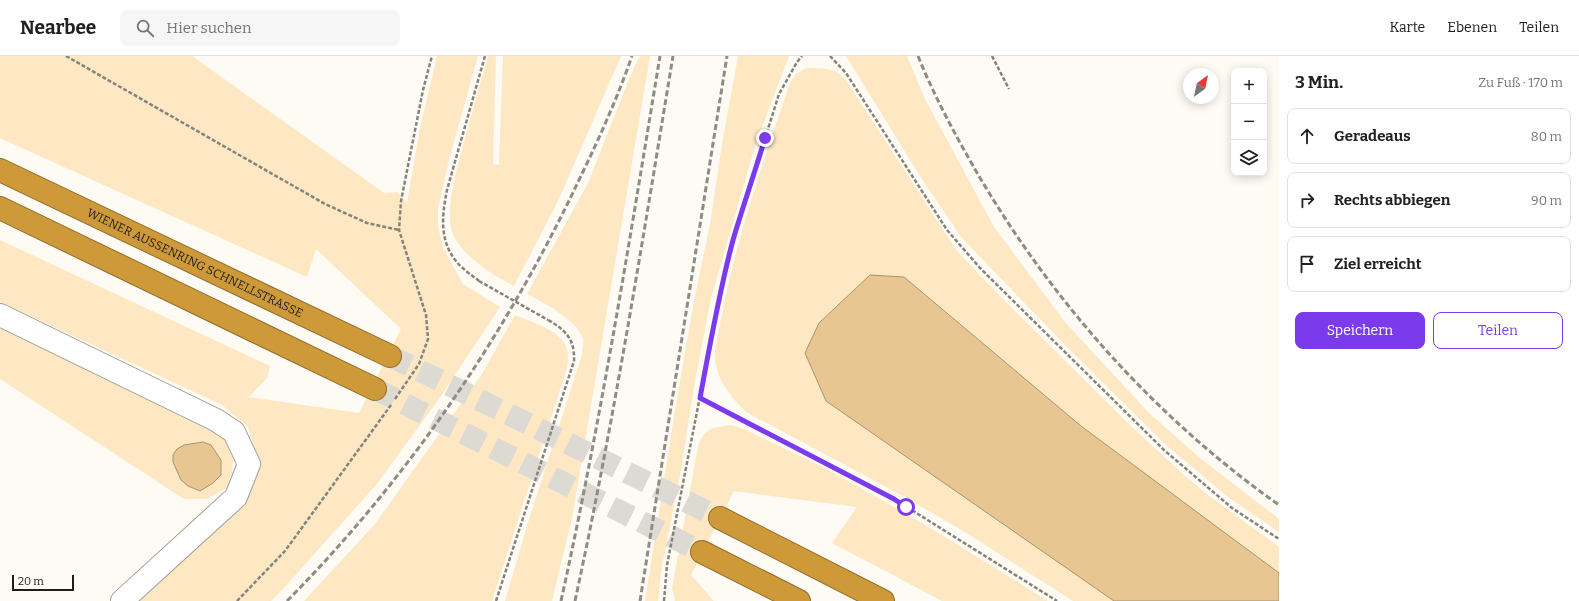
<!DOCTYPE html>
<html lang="de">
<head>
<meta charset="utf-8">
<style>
  body { margin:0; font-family:Bitter,serif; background:#f6f6f6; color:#202124 }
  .controls { position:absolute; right:12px; top:12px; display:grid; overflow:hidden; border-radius:8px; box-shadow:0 2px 10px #0003 }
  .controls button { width:36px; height:36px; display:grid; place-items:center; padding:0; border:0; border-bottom:1px solid #e0e0e0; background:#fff; color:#202124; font:20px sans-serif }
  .compass { position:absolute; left:1183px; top:12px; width:36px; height:36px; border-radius:50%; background:#fff; box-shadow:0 2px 10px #0003; rotate:33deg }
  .scale { position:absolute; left:12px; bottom:10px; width:62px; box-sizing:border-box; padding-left:4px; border:2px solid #1f1d1a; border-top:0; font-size:11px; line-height:14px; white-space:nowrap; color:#1f1d1a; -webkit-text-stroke:3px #fefaf4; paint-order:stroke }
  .stop { position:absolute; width:12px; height:12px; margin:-9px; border:3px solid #7c3aed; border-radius:50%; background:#fff }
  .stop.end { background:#7c3aed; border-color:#fff; box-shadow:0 1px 4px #0008 }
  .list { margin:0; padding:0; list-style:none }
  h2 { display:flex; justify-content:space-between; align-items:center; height:52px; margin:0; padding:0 16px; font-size:17px }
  h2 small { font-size:13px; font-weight:400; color:#757577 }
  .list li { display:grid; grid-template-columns:26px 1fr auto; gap:12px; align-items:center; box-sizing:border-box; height:56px; margin:0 8px 8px; padding:0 8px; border:1px solid #e0e0e0; border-radius:8px }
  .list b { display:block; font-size:15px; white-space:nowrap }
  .list em { font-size:13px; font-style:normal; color:#757577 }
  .actions { display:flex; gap:8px; padding:12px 16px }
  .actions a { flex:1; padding:9px 0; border:1px solid #7c3aed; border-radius:8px; text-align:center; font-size:14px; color:#7c3aed }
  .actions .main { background:#7c3aed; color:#fff }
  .icon { flex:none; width:22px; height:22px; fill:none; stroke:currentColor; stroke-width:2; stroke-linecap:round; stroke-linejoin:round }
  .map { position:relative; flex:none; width:1279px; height:545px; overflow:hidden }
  header { display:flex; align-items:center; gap:24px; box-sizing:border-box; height:56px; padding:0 20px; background:#fff; border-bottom:1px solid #e0e0e0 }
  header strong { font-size:19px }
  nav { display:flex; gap:22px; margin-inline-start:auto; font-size:14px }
  .search { width:280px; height:36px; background:#f6f6f6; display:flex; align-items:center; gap:10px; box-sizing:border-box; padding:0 14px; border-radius:8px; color:#757577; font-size:15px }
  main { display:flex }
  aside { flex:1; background:#fff }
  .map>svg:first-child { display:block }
  .green { fill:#fee8c4 }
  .water { fill:#e7c692; stroke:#ab936e }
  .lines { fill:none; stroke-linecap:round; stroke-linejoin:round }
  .highway-tunnel { stroke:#ddd9d3; stroke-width:22; stroke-dasharray:22 11; stroke-linecap:butt }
  .minor-casing { stroke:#a19d95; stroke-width:24 }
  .highway-casing { stroke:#906e2e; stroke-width:24 }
  .path { stroke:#85837e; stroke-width:2.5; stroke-dasharray:4 2; stroke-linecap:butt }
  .minor { stroke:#fff; stroke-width:22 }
  .highway { stroke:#cd9939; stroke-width:22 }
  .rail { stroke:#8f8c88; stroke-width:3; stroke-dasharray:6 3; stroke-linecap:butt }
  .path-bridge { stroke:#85837e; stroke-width:2.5; stroke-dasharray:4 2; stroke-linecap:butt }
  .route { stroke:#7c3aed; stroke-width:5 }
  .labels { text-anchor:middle; stroke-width:4; stroke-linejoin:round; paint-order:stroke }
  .street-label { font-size:12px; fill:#1f1d1a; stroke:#fefaf4 }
</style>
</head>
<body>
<header>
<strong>Nearbee</strong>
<div class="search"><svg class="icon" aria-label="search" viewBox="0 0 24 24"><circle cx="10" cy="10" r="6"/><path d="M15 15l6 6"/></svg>Hier suchen</div>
<nav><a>Karte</a><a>Ebenen</a><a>Teilen</a></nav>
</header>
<main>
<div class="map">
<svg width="1279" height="545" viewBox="0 0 1279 545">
  <rect width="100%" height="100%" fill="#fefaf4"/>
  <path class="green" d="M0,0H192L384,137L397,136L407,147L420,72L437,0H478L449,104L438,153V171L443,192L463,228L500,251L439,343L376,429L282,534L271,545H140L220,466L244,446L255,424L256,399L248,371L222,349L0,246V184L270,310L267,322L249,341L359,357L401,273L316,193L307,221L0,82Z
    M488,0H496L493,108L499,109L503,0H621L559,143L514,230C493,220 456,196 451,172C446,148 459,105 465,82C473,55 480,27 488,0Z
    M640,0H650L572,462L552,545H505L529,463L582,299C582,294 584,287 583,283C578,264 542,246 527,238L588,127L632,16Z
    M738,0H789L756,87L711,242L695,325L681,414L661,516L658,545H645L675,354L694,245L710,168L722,88Z
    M846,0H907L925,43L994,171L1065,266L1148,356L1200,402L1279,463V476L1228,441L1165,388L1064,288L961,181L920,120Z
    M806,12C826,12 841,12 851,32L957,195L1007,247L1133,372L1184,419L1208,439L1279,491V545H1073L968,478L903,440L746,356C734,344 722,330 717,314C712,298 718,279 721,263C736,182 764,104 790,27L796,18Z
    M515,259C532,266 557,273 566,290C569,297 568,305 567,312L492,545H304L375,468L482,318Z
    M0,270L212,373L224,383L233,402L232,416L226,432L207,443H184L0,323Z
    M731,369L746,374L827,413L929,471L1048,545H942L832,487L857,451L734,435L691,519L714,545H675L672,532L698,391C703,373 713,371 731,369Z"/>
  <path class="water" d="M870,219L904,221L1081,370L1279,517V545H1114L826,345L805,297L819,267Z
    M203,386L211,389L221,404V419L213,427L200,435L188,430L181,424L173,406V399L177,393L184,389Z"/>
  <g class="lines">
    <path class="highway-tunnel" d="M390,300L720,462
      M375,333L702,496"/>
    <defs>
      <path id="minor" d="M0,259L216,364L234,376L249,408L236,441L122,545"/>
      <g id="highway">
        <path id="s1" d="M0,114L390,300"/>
        <path d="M0,152L375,333"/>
        <path d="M720,462L883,545"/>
        <path d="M702,496L799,545"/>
      </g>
    </defs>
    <use href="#minor" class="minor-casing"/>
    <use href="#highway" class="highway-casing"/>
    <path class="path" d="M66,0L325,148L367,167L399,174
      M830,0L846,17L947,174L980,212L1164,394L1232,452L1279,483
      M992,0L1009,33
      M479,225C472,219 462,213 456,205C439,184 442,159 447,134L485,0
      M700,342L894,443L1057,545
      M395,343L419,308L428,283L426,259L399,174L401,145L423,34L432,0
      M237,545L285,495L391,349
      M496,545L574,305C575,284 566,274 548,264
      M664,545L667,509L720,238L733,184L779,38L797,6L802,0"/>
    <use href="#minor" class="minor"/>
    <use href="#highway" class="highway"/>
    <path class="rail" d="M918,0C933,37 952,73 972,108C1048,241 1153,360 1279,449
      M287,545C407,424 505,280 578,126C598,85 617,43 632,0
      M561,545C601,364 630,182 660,0
      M575,545C614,365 643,182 673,0
      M640,545L727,0"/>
    <path class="path-bridge" d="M479,225L548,264"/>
  </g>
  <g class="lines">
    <path class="route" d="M765,82C755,116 743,150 733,184C719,236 710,289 700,342L894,443L906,451"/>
  </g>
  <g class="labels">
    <g class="street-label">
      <text dy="4" stroke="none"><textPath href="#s1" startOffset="216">WIENER AUSSENRING SCHNELLSTRASSE</textPath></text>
    </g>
  </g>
</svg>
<div class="controls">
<button>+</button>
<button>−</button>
<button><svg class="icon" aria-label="layers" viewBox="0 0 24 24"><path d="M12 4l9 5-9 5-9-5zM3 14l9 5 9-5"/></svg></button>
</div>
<svg class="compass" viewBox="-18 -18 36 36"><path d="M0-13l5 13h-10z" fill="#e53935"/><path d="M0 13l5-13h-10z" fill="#757577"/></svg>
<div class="scale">20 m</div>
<div class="stop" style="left:906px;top:451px"></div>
<div class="stop end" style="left:765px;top:82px"></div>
</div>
<aside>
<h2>3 Min.<small>Zu Fuß · 170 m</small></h2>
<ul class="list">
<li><svg class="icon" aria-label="ahead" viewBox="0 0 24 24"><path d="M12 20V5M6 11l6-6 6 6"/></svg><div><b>Geradeaus</b></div><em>80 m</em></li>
<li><svg class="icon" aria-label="right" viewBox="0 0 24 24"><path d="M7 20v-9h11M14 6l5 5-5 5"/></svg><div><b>Rechts abbiegen</b></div><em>90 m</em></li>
<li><svg class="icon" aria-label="arrive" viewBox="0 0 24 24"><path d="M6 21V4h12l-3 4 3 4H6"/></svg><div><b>Ziel erreicht</b></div></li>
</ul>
<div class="actions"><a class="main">Speichern</a><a>Teilen</a></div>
</aside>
</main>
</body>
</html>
